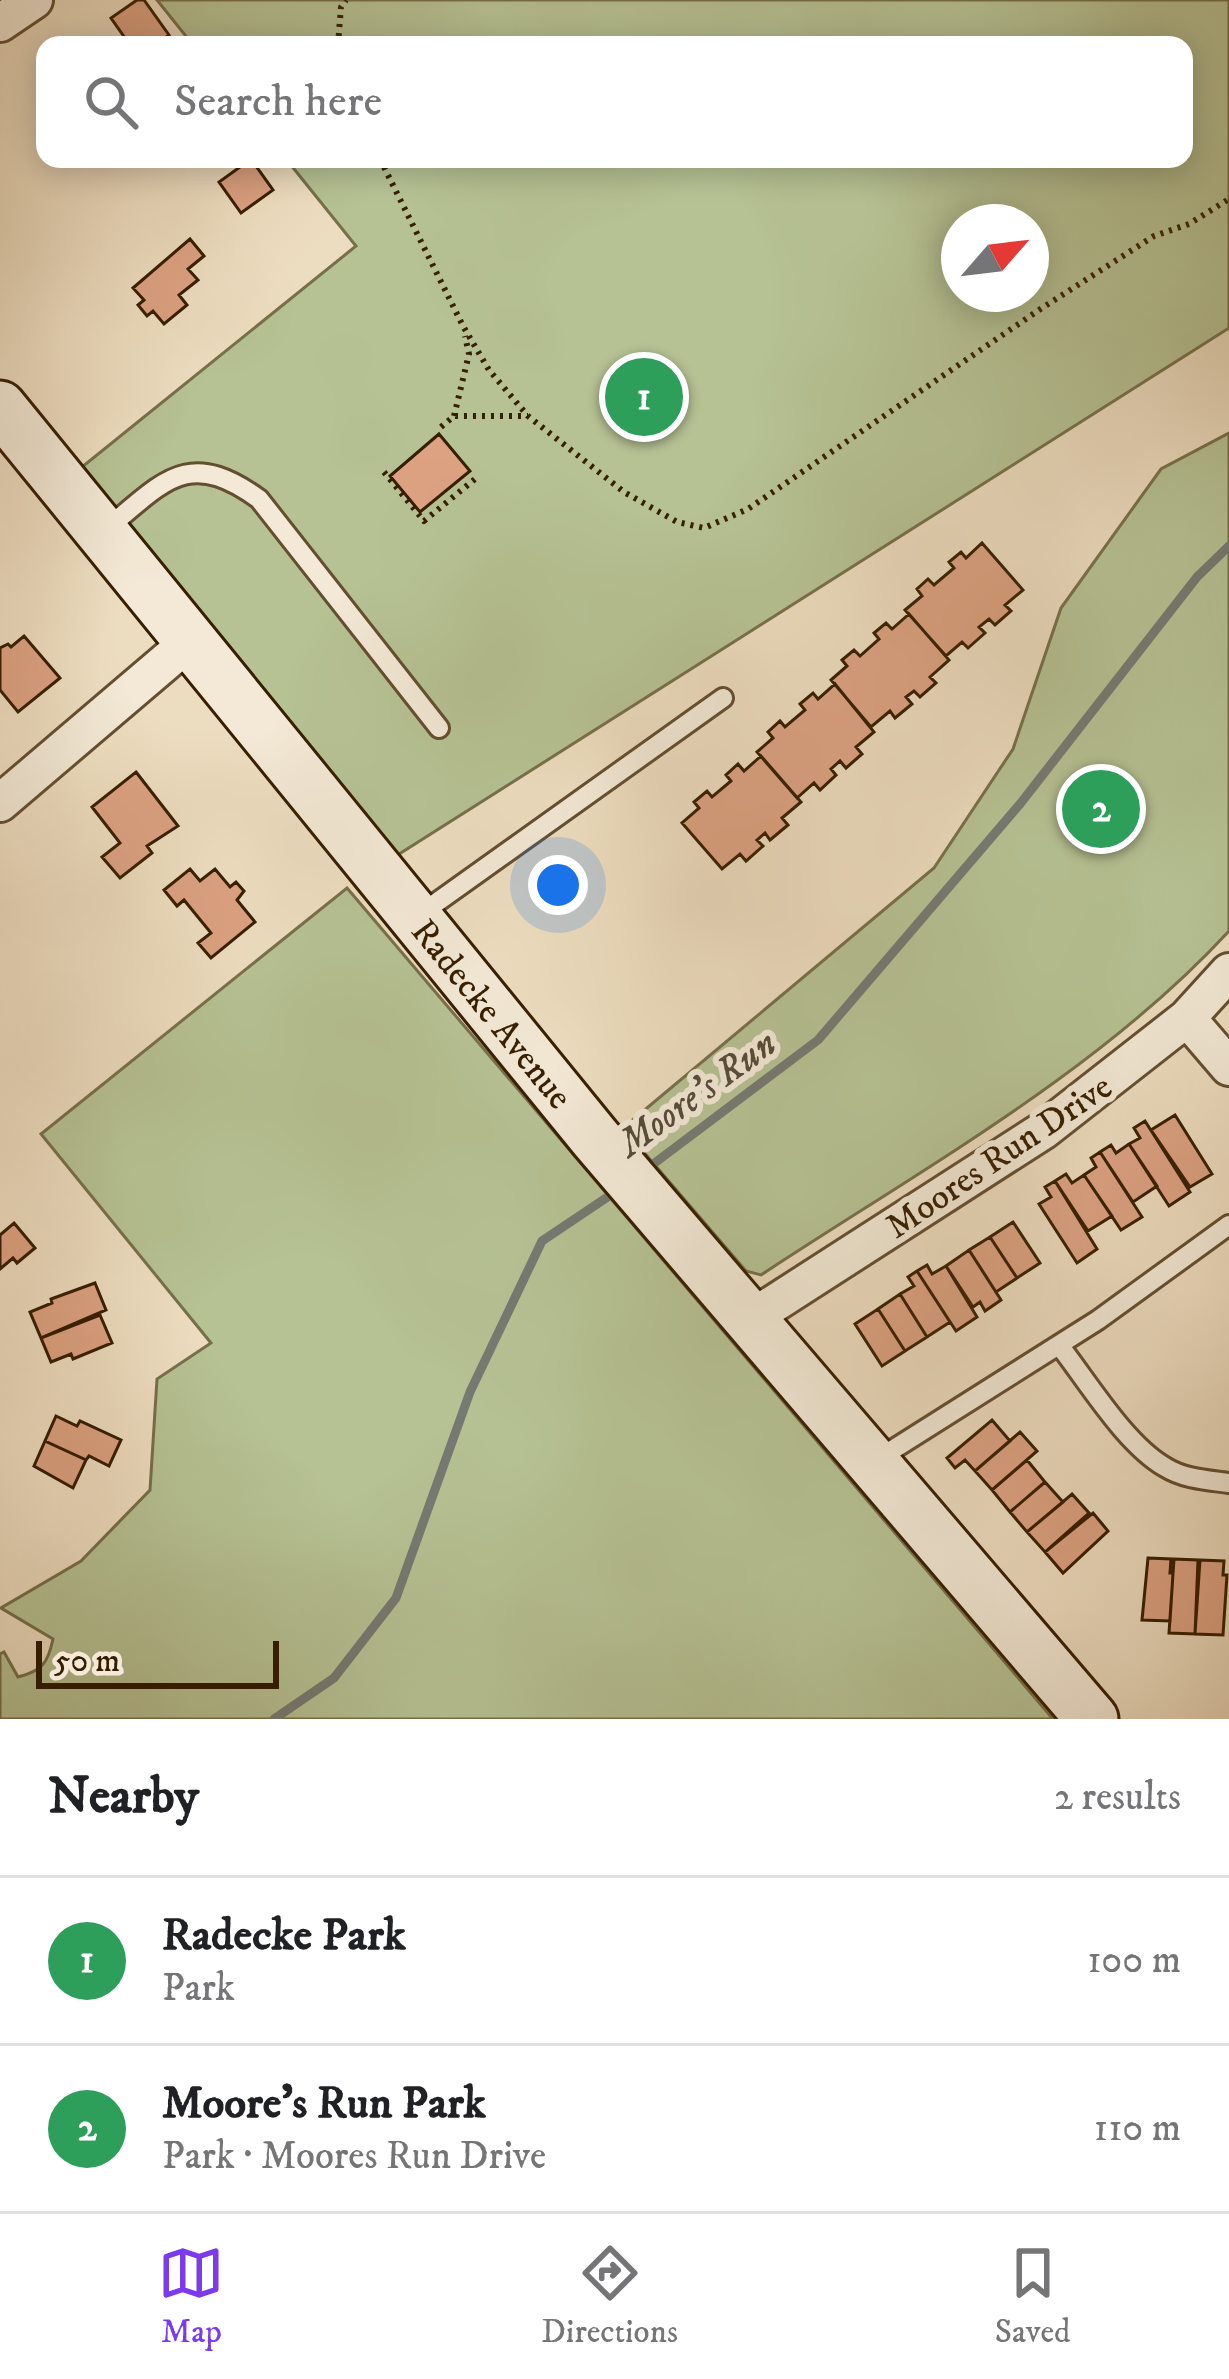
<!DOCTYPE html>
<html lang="en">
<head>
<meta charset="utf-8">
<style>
  body { margin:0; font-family:"IM FELL DW Pica",serif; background:#f2f2f2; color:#202124 }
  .compass { position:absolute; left:941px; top:204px; width:108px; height:108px; border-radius:50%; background:#fff; box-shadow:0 6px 30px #0003; rotate:62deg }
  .scale { position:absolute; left:36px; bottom:30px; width:243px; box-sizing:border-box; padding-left:12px; border:6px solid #371e00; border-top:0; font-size:33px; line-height:42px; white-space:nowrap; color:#371e00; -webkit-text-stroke:9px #f3e9d6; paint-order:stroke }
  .you { position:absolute; left:558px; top:885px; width:42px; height:42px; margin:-30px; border:9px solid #fff; border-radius:50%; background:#1a73e8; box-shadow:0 0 0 18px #1a73e833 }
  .badge { display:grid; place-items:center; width:78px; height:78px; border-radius:50%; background:#7c3aed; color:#fff; font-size:39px; font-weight:700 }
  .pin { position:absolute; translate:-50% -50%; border:6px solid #fff; box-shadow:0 3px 12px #0006 }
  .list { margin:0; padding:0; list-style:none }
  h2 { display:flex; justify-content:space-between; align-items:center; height:156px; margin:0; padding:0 48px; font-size:51px }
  h2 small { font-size:39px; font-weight:400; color:#757577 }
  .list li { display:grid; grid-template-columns:78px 1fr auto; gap:36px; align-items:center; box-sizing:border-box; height:168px; padding:0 48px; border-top:3px solid #e0e0e0 }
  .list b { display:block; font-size:45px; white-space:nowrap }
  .list p { margin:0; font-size:39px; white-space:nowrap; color:#757577 }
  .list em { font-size:39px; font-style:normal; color:#757577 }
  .icon { flex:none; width:66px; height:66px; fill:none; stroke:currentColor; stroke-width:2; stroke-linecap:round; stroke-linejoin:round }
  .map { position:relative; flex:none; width:1229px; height:1719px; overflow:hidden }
  .search { position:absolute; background:#fff; box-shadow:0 6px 30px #0003; left:36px; right:36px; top:36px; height:132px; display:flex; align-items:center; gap:30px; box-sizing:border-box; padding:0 42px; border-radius:24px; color:#757577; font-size:45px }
  .sheet { height:492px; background:#fff }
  nav { display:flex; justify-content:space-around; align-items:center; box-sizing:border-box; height:168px; border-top:3px solid #e0e0e0; background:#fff; font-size:33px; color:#757577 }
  nav a { display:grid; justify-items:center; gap:6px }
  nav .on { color:#7c3aed }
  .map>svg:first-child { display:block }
  .green { fill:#b6c294; stroke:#76704a; stroke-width:3; fill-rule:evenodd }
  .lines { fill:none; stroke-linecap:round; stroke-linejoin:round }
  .stream { stroke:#757a72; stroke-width:9 }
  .building { fill:#dca282; stroke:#371e00; stroke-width:3 }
  .lane-casing { stroke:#644e30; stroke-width:24 }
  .street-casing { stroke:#644e30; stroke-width:42 }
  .secondary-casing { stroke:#371e00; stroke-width:57 }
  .path { stroke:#371e00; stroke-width:6; stroke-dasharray:3 6; stroke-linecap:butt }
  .lane { stroke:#f3e9d6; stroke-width:18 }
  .street { stroke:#f3e9d6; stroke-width:36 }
  .secondary { stroke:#f3e9d6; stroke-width:51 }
  .labels { text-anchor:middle; stroke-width:12; stroke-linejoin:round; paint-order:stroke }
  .street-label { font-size:36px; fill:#371e00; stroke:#f3e9d6 }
  .water-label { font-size:39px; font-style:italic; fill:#564c39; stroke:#f3e9d6 }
</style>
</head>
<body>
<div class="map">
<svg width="1229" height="1719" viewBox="0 0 1229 1719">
  <rect width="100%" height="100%" fill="#edddc0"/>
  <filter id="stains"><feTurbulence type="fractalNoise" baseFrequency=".00167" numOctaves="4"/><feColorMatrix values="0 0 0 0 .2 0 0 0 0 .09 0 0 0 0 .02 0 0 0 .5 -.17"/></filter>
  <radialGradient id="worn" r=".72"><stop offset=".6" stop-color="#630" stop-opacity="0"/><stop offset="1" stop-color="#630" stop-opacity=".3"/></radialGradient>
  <path class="green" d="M157,0H1229V328L396,856L82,467L356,246L286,159H1184V45H193ZM959,222H1031V294H959Z
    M1229,433V931C1099,1072 920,1170 761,1275L746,1271L623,1128L934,868L1013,749L1061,608L1161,469Z
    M347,888L1053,1719H0V1654L4,1652L18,1677C42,1671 48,1663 53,1639L1,1608L81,1561L150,1490L157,1379L211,1343L41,1134Z"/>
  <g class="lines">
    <path class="stream" d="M644,1171L818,1040L1020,804L1197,577L1229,546
      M274,1719L334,1678L396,1598L470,1392L542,1241L621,1188"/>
  </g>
  <path class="building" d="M137,0H144L169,35L154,45H130L111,18Z
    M251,159L273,190L241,213L219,182Z
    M190,239L204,256L188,269L198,280L179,295L187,305L164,324L153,311L147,316L138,305L144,300L133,288Z
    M439,434L470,471L420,512L390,476Z
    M982,543L1023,590L1005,605L1011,611L995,625L989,619L979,627L985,633L968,648L962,642L946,656L905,610L922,596L917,589L928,579L934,585L954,568L949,562L961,552L966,558Z
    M909,614L949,660L930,677L936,683L920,697L914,691L906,697L912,704L895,718L890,711L871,727L831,680L847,666L842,660L854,650L860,656L879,639L874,633L886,623L892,629Z
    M24,636L60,678L18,712L0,690V648L8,644L11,647Z
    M835,684L874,732L856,747L862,754L846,768L840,761L831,769L836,775L820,790L814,783L797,798L757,752L773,738L768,732L780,721L785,727L805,710L800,704L813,693L818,699Z
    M761,756L801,802L782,818L788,825L770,840L765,833L757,840L763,846L746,861L740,854L722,869L682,823L699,808L694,802L707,791L712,797L731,781L726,775L738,764L744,771Z
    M136,772L178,826L147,846L152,853L120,878L102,857L120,843L92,807Z
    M190,869L200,881L215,869L230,887L236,882L244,891L237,900L255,922L211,958L198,943L211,933L184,900L177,906L164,890Z
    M1175,1115L1212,1174L1190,1187L1151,1130Z
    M1145,1121L1190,1192L1169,1206L1129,1144L1140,1138L1134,1128Z
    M1129,1144L1157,1186L1133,1202L1100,1152L1111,1145L1116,1153Z
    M1100,1152L1142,1217L1121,1230L1084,1175L1096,1167L1091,1158Z
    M1066,1174L1072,1183L1084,1175L1112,1216L1088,1231L1055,1181Z
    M1055,1181L1097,1249L1077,1263L1039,1204L1051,1197L1045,1187Z
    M1013,1222L1040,1263L1017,1278L990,1237Z
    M14,1223L35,1248L17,1263L13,1258L0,1269V1235Z
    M990,1237L1017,1278L996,1292L969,1250Z
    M969,1250L1001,1300L985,1311L980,1302L973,1307L946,1266Z
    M927,1265L932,1274L946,1266L977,1317L956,1331L917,1271Z
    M917,1271L950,1322L927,1337L900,1294L914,1286L908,1277Z
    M95,1283L106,1310L41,1338L30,1312L52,1303L51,1299Z
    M900,1294L927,1337L905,1351L878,1309Z
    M878,1309L905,1351L882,1366L855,1324Z
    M100,1315L112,1343L73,1359L71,1354L51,1362L41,1338Z
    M56,1416L77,1426L80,1421L121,1440L109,1466L89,1456L86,1460L45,1441Z
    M992,1420L1010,1441L975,1471L965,1460L955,1468L947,1458Z
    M1020,1432L1037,1451L992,1490L975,1471Z
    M45,1441L86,1460L73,1488L34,1466Z
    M1027,1460L1045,1482L1010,1512L992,1490Z
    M1045,1482L1063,1502L1027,1532L1010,1512Z
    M1072,1494L1089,1513L1045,1552L1027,1532Z
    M1093,1513L1108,1531L1063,1573L1045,1552Z
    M1148,1558L1171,1559L1170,1573H1173L1170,1621L1142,1620Z
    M1174,1559L1198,1560L1195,1634L1169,1633Z
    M1200,1560L1224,1561L1223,1575H1227L1223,1635L1195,1634Z"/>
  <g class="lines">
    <defs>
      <path id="lane" d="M105,530C164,482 187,447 259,499L439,728
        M419,915L723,698
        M1059,1345C1088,1382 1125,1444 1165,1467C1184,1479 1207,1480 1229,1483
        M878,1459L1098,1320L1229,1225"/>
      <path id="street" d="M0,23L34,0
        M0,803L189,642
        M1187,1018L1229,1067
        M750,1319L1044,1130L1187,1018L1229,972"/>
      <path id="secondary" d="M0,407L595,1138L1092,1719"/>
    </defs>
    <use href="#lane" class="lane-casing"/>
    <use href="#street" class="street-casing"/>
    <use href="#secondary" class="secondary-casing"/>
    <path class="path" d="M338,45L341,7L346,0
      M380,159L463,326L489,370L528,416L624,492L677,522L704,528L748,509L1039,310L1154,236L1189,224L1229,199
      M454,416L469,354L465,336
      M441,427L454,416H528
      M384,472L424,521L475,479"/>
    <use href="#lane" class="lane"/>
    <use href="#street" class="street"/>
    <use href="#secondary" class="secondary"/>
  </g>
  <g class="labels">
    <g class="street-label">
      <text transform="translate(493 1013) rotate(51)" y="13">Radecke Avenue</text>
      <text transform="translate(998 1155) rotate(-34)" y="13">Moores Run Drive</text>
    </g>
    <g class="water-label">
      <text transform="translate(696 1092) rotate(-36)" y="14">Moore's Run</text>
    </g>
  </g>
  <rect width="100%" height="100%" filter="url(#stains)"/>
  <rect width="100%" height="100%" fill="url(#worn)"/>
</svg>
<svg class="compass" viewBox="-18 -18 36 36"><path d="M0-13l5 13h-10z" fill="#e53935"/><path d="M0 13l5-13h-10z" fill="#757577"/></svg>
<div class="scale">50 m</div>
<div class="you"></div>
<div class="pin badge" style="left:644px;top:397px;background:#2e9e5b">1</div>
<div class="pin badge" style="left:1101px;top:809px;background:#2e9e5b">2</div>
<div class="search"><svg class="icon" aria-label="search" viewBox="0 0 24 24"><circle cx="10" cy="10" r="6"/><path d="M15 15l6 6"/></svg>Search here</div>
</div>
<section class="sheet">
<h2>Nearby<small>2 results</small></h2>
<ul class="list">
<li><span class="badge" style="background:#2e9e5b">1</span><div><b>Radecke Park</b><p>Park</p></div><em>100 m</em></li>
<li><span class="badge" style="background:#2e9e5b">2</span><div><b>Moore's Run Park</b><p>Park · Moores Run Drive</p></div><em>110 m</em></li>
</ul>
</section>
<nav>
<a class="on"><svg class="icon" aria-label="map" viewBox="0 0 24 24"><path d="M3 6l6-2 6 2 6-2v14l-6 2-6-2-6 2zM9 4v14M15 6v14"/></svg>Map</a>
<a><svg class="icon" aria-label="directions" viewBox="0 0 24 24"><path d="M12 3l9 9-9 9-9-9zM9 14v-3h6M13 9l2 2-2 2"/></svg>Directions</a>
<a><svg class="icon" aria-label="saved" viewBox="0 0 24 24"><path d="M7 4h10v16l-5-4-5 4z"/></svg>Saved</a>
</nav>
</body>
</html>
